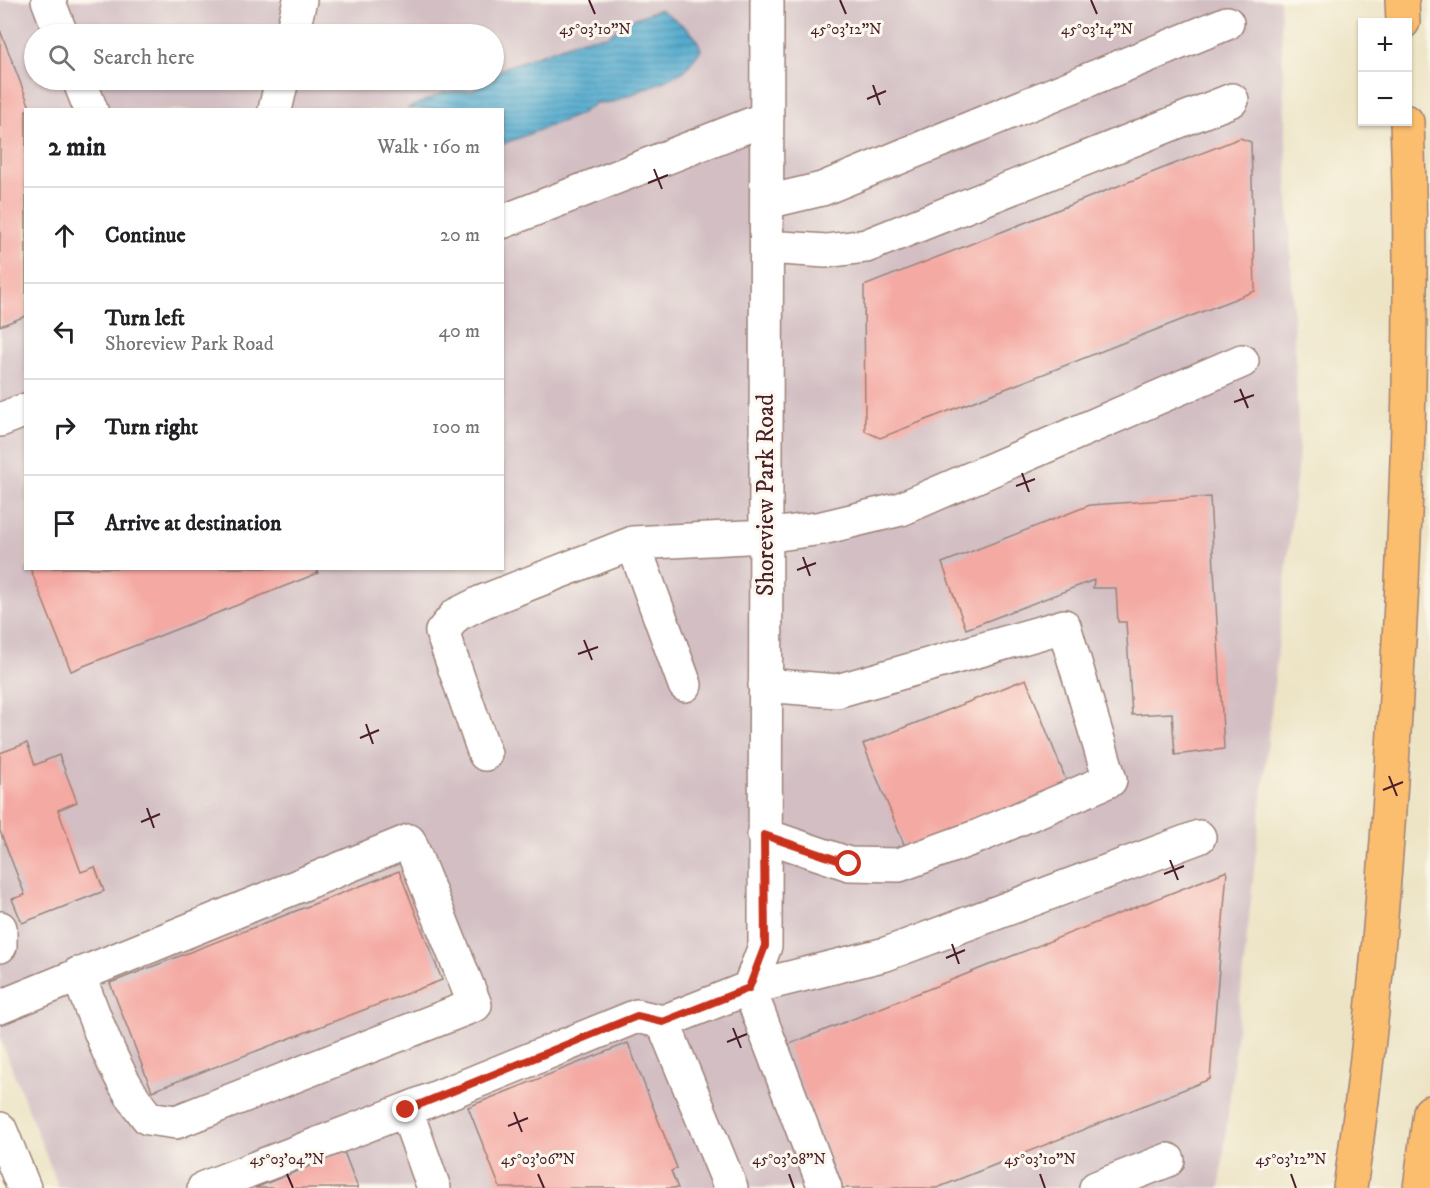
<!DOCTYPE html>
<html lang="en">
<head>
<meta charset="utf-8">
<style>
  body { margin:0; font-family:"IM FELL DW Pica",serif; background:#f2f2f2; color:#202124 }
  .controls { position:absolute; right:18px; top:18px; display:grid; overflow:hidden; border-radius:0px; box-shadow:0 2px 4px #0004 }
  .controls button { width:54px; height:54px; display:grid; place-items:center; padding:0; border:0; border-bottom:2px solid #e0e0e0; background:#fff; color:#202124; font:30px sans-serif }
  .stop { position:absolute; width:18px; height:18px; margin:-14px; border:4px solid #c8321e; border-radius:50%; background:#fff }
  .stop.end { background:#c8321e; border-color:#fff; box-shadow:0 2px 6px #0008 }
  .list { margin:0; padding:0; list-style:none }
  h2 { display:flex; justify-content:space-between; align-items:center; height:78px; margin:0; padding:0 24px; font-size:26px }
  h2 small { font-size:20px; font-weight:400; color:#757577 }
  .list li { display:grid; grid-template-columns:39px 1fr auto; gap:18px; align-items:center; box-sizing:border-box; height:96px; padding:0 24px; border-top:2px solid #e0e0e0 }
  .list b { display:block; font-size:22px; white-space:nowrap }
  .list p { margin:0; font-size:20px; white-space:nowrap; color:#757577 }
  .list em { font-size:20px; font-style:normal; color:#757577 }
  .icon { flex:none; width:33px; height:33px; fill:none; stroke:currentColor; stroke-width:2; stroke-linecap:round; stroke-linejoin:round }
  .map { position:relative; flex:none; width:1430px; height:1188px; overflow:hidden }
  .search { position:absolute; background:#fff; box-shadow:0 2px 4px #0004; left:24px; top:24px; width:480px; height:66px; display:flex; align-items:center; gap:15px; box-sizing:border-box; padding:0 21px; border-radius:33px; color:#757577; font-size:22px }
  .panel { position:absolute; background:#fff; box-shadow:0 2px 4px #0004; left:24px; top:108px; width:480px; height:462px; border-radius:0px }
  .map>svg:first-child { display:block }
  .industrial { fill:#d2bec3; fill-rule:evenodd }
  .water { fill:url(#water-rules); stroke:#4e647c; stroke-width:1.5 }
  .building { fill:#f4a9a3 }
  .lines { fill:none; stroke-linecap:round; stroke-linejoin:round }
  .minor-casing { stroke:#9c8278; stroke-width:36 }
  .highway-casing { stroke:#9c8278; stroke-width:36 }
  .minor { stroke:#fff; stroke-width:33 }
  .highway { stroke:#fbbd6e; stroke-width:33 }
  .route { stroke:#c8321e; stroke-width:8 }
  .ticks { fill:none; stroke:#4a1f2b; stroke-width:2 }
  .labels { text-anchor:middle; stroke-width:6; stroke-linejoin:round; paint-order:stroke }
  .street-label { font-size:24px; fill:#4a1f2b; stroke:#fbf7ec }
  .ticks-label { font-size:15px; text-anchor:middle; fill:#4a1f2b; stroke:#fbf7ec; stroke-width:6; stroke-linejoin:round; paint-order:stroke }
</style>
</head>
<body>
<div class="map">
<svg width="1430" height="1188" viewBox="0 0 1430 1188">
  <defs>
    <pattern id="water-rules" width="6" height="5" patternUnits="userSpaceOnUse" patternTransform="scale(1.5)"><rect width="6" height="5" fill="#51aace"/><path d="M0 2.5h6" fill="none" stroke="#458aa7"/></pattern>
  </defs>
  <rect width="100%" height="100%" fill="#fbf7ec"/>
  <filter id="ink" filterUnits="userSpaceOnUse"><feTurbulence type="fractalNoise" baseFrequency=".0167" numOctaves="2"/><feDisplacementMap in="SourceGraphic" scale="12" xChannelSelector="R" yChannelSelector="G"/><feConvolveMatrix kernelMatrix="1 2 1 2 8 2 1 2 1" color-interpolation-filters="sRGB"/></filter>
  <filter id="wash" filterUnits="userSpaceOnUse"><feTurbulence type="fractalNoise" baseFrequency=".008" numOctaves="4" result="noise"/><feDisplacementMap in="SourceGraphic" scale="24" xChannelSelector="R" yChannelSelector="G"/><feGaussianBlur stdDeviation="1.35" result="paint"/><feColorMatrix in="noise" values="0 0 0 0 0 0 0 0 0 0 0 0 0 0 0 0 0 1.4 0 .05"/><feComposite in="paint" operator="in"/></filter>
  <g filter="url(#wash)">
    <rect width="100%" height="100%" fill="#ede4c5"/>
    <path class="industrial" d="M0,0H1280L1299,452L1220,1188H59L0,1038ZM34,34H494V80H34ZM26,110H502V568H26Z"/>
    <path class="water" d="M660,9C674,20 697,31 701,50L684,71L666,80L610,103H596L578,115L503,144L502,110L407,109L445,92L473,90L488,80H494V76L504,68L583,39L607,36L630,20Z"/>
    <g id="blocks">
      <path class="building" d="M0,30L31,110H26V316L0,326Z
        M1240,138L1251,142L1255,291L880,438L865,431L864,286Z
        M1210,497L1224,749L1175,755L1172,713L1132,715L1126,622H1118L1116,588H1093L1094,580L966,629L942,563L1090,505Z
        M30,568H316L318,573L71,671Z
        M1026,679L1068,785L906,849L863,744Z
        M27,743L35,765L59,755L77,802L58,810L81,872L95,867L104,891L22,923L12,899L25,895L0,831V753Z
        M399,871L442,980L152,1091L110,983Z
        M1227,871L1210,1079L937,1188H842L787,1045Z
        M628,1043L677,1168L671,1171L678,1188H500L468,1107Z
        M344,1152L358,1188H255Z"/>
    </g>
  </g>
  <g filter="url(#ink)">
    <use href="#blocks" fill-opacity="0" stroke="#9c8278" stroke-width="1.5"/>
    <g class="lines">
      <defs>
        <path id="minor" d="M48,0L61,34
          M292,34L300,0
          M79,80L91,110
          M275,110L282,80
          M767,202L822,189L1227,23
          M502,222L767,118
          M767,247L826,251L866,246L1232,100
          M0,420L26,410
          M633,543L685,685
          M485,754L442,632L456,615L482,602L633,543L765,536L822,528L901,509L1242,361
          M764,835L849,864L899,865L979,836L1110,780L1064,626L837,691L765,685
          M0,928V946
          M749,988L765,946L767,0
          M749,988L825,1188
          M0,1007L409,841L475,1005L176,1122L148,1118C114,1077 98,1024 78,974
          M0,1129L24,1188
          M204,1188L406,1110
          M434,1188L406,1110L637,1016L663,1022
          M731,1188L663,1022L749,988L886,954L1199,837
          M1096,1188L1168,1160"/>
        <path id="highway" d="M1402,0L1403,22
          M1350,1188C1376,1013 1389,835 1398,659C1408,480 1414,300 1407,122
          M1420,1188L1430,1112"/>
      </defs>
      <use href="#minor" class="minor-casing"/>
      <use href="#highway" class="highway-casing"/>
      <use href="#minor" class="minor"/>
      <use href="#highway" class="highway"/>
    </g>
  </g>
  <g class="lines" filter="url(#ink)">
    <path class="route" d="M406,1110L637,1016L663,1022L749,988L765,946L764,835L849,864"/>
  </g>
  <path class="ticks" d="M589,0L595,14M840,0L846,14M1091,0L1097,14M873,85L880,105M867,99L886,91M654,169L662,189M648,183L668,175M1240,389L1248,408M1234,402L1254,395M1022,473L1029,492M1016,486L1035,479M803,557L810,576M797,570L816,563M584,640L592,660M578,654L598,647M366,724L373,744M360,738L379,730M1389,776L1397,796M1383,790L1403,782M147,808L154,828M141,822L160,814M1170,860L1178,880M1164,874L1184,866M952,944L959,964M946,958L965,950M733,1028L741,1048M727,1042L747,1034M514,1112L522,1132M508,1126L528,1118M287,1174L293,1188M538,1174L544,1188M789,1174L794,1188M1040,1174L1045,1188M1291,1174L1296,1188"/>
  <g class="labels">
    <g class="street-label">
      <text transform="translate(765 495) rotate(-90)" y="8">Shoreview Park Road</text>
    </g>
  </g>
  <g class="ticks-label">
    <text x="595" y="34">45°03'10"N</text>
    <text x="846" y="34">45°03'12"N</text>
    <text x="1097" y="34">45°03'14"N</text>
    <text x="287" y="1164">45°03'04"N</text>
    <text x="538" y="1164">45°03'06"N</text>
    <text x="789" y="1164">45°03'08"N</text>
    <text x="1040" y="1164">45°03'10"N</text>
    <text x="1291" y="1164">45°03'12"N</text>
  </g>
</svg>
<div class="controls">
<button>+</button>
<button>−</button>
</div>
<div class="stop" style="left:849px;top:864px"></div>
<div class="stop end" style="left:406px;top:1110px"></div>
<div class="search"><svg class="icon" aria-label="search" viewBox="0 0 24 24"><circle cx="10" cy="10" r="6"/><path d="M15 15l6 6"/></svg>Search here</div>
<section class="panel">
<h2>2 min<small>Walk · 160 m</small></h2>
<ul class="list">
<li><svg class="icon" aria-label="ahead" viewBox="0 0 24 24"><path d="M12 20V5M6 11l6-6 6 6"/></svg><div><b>Continue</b></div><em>20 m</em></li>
<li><svg class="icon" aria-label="left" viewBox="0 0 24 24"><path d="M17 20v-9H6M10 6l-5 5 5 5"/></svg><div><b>Turn left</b><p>Shoreview Park Road</p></div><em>40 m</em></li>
<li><svg class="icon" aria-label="right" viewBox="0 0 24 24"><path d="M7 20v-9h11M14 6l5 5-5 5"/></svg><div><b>Turn right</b></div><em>100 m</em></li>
<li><svg class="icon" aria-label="arrive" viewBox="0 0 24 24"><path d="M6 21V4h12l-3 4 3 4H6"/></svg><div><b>Arrive at destination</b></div></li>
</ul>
</section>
</div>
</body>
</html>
